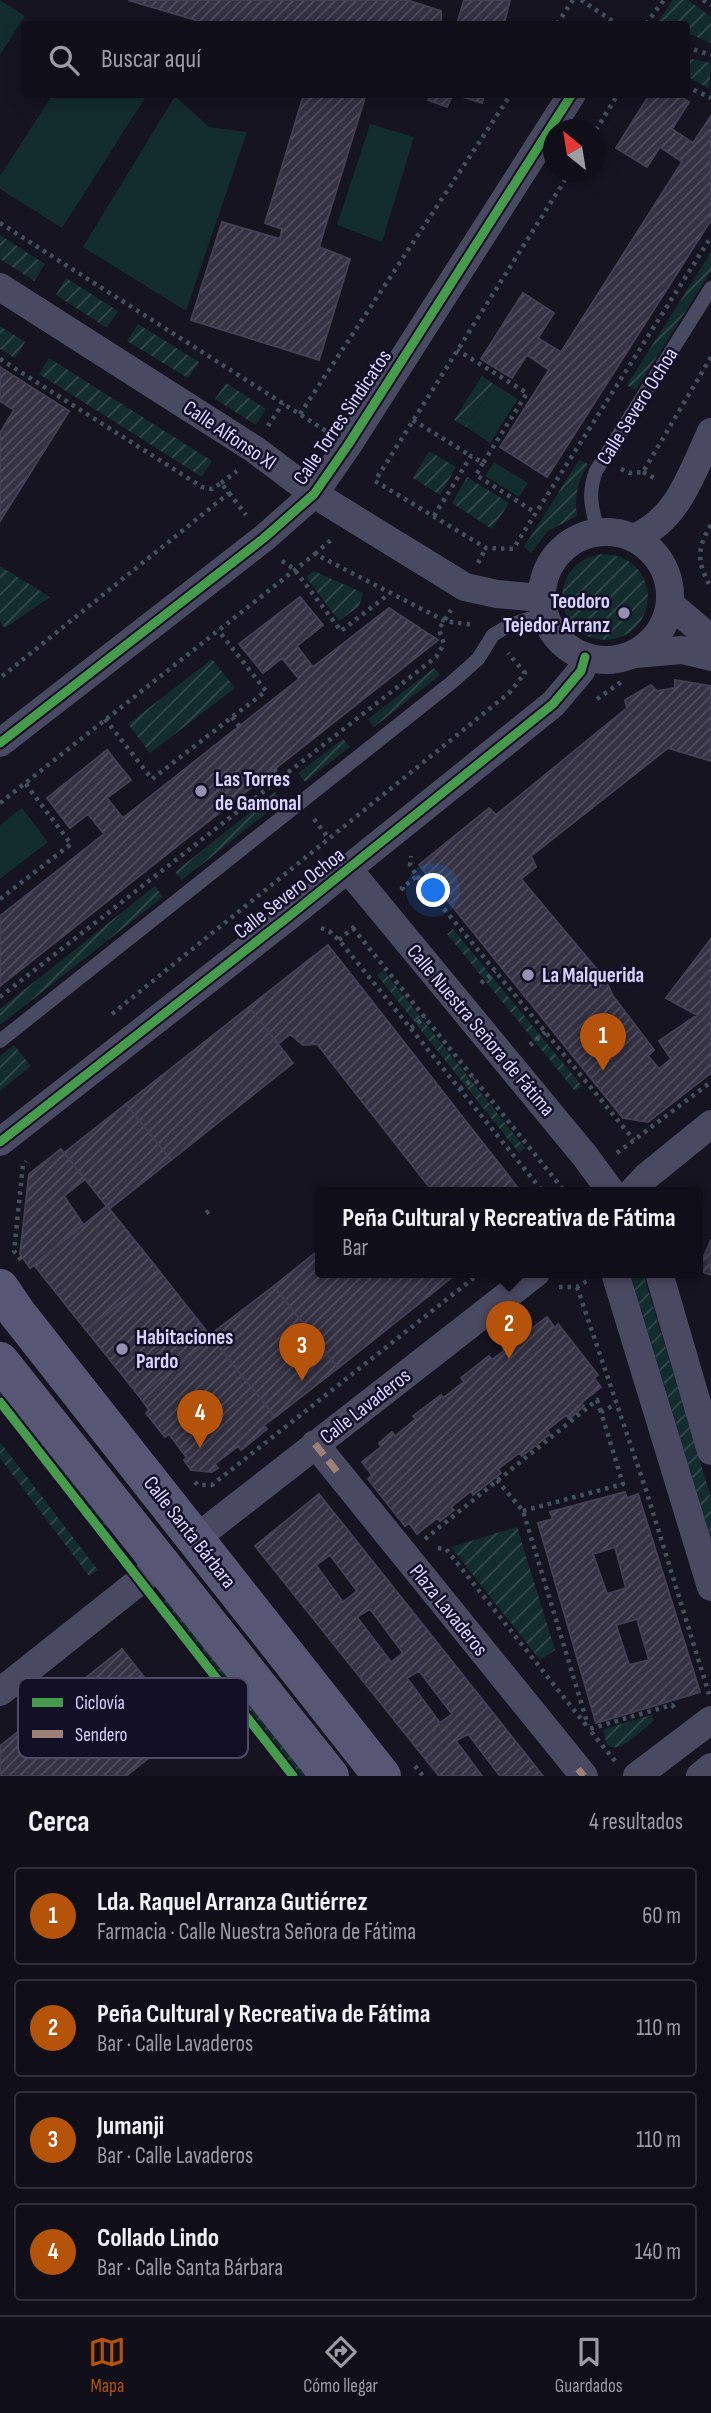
<!DOCTYPE html>
<html lang="es">
<head>
<meta charset="utf-8">
<style>
  body { margin:0; font-family:"Sofia Sans Condensed",sans-serif; background:#1e1d26; color:#f1f3f6 }
  .compass { position:absolute; left:543px; top:119px; width:63px; height:63px; border-radius:50%; background:#100f19; box-shadow:0 4px 18px #0003; rotate:330deg }
  .you { position:absolute; left:434px; top:891px; width:24px; height:24px; margin:-18px; border:5px solid #fff; border-radius:50%; background:#1a73e8; box-shadow:0 0 0 10px #1a73e833 }
  .badge { display:grid; place-items:center; width:46px; height:46px; border-radius:50%; background:#b45309; color:#fff; font-size:23px; font-weight:700 }
  .pin { position:absolute; translate:-50% -58px; filter:drop-shadow(0 2px 4px #0008) }
  .pin::after { content:''; position:absolute; top:37px; width:24px; height:21px; background:inherit; clip-path:polygon(0 0,100% 0,50% 100%) }
  .popup { position:absolute; left:315px; top:1187px; width:388px; height:91px; box-sizing:border-box; display:grid; place-content:center; border-radius:7px; background:#100f19; filter:drop-shadow(0 2px 5px #0005); font-size:23px; white-space:nowrap; color:#9c9ca2 }
  .popup b { font-size:26px; color:#f1f3f6 }
  .popup::after { content:''; position:absolute; left:50%; top:100%; margin-left:-14px; border:14px solid transparent; border-top-color:#100f19 }
  .list { margin:0; padding:0; list-style:none }
  h2 { display:flex; justify-content:space-between; align-items:center; height:91px; margin:0; padding:0 28px; font-size:30px }
  h2 small { font-size:23px; font-weight:400; color:#9c9ca2 }
  .list li { display:grid; grid-template-columns:46px 1fr auto; gap:21px; align-items:center; box-sizing:border-box; height:98px; margin:0 14px 14px; padding:0 14px; border:2px solid #302f38; border-radius:7px }
  .list b { display:block; font-size:26px; white-space:nowrap }
  .list p { margin:0; font-size:23px; white-space:nowrap; color:#9c9ca2 }
  .list em { font-size:23px; font-style:normal; color:#9c9ca2 }
  .icon { flex:none; width:38px; height:38px; fill:none; stroke:currentColor; stroke-width:2; stroke-linecap:round; stroke-linejoin:round }
  .map { position:relative; flex:none; width:711px; height:1776px; overflow:hidden }
  .search { position:absolute; background:#100f19; box-shadow:0 4px 18px #0003; left:21px; right:21px; top:21px; height:77px; display:flex; align-items:center; gap:18px; box-sizing:border-box; padding:0 24px; border-radius:7px; color:#9c9ca2; font-size:26px }
  .sheet { height:539px; background:#100f19 }
  nav { display:flex; justify-content:space-around; align-items:center; box-sizing:border-box; height:98px; border-top:2px solid #302f38; background:#100f19; font-size:19px; color:#9c9ca2 }
  nav a { display:grid; justify-items:center; gap:4px }
  nav .on { color:#b45309 }
  .map>svg:first-child { display:block }
  .park { fill:#132c2d }
  .garden { fill:url(#garden-furrows) }
  .building { fill:url(#building-hatch); stroke:#433f54; stroke-width:2; fill-rule:evenodd }
  .lines { fill:none; stroke-linecap:round; stroke-linejoin:round }
  .path { stroke:#44505f; stroke-width:4.5; stroke-dasharray:3.5 5; stroke-linecap:butt }
  .service { stroke:#4a4962; stroke-width:14 }
  .minor { stroke:#4a4962; stroke-width:28 }
  .secondary { stroke:#575674; stroke-width:38 }
  .quiet { stroke:#9e8076; stroke-width:7; stroke-dasharray:14 7; stroke-linecap:butt }
  .cycleway-casing { stroke:#130f26; stroke-width:13 }
  .cycleway { stroke:#469c4c; stroke-width:9 }
  .poi-dot { fill:#9591b1; stroke:#130f26; stroke-width:2.5 }
  .labels { text-anchor:middle; stroke-width:5; stroke-linejoin:round; paint-order:stroke }
  .street-label { font-size:21px; fill:#d9d4ff; stroke:#130f26 }
  .poi-label { font-size:21px; font-weight:bold; fill:#d9d4ff; stroke:#130f26; text-anchor:start }
  .key { fill:#130f26; stroke:#4e4a67; stroke-width:2 }
  .key-label { font-size:19px; fill:#d9d4ff }
</style>
</head>
<body>
<div class="map">
<svg width="711" height="1776" viewBox="0 0 711 1776">
  <defs>
    <pattern id="garden-furrows" width="10" height="10" patternUnits="userSpaceOnUse" patternTransform="scale(1.75)"><rect width="10" height="10" fill="#132c2d"/><path d="M-1 1l2-2M0 10L10 0M9 11l2-2" fill="none" stroke="#354a4c"/></pattern>
    <pattern id="building-hatch" width="6" height="6" patternUnits="userSpaceOnUse" patternTransform="scale(1.75)"><rect width="6" height="6" fill="#343243"/><path d="M-1 1l2-2M0 6l6-6M5 7l2-2" fill="none" stroke="#514f5f"/></pattern>
  </defs>
  <rect width="100%" height="100%" fill="#161421"/>
  <path class="park" d="M0,0L25,16L0,55Z
    M53,94L147,95L62,228L0,189V176Z
    M175,96L209,127L247,132L186,311L83,247Z
    M370,124L414,137L382,242L337,225Z
    M494,384L518,399L490,443L466,427Z
    M494,462L528,483L519,497L485,476Z
    M22,808L48,842L0,879V825Z"/>
  <path class="garden" d="M673,0H688L711,17V43L687,33L686,24H667L658,21Z
    M687,58L711,63L709,89L687,76Z
    M0,235L45,264L34,281L0,259Z
    M711,252V271L636,390L627,385Z
    M66,278L118,311L107,328L56,295Z
    M138,324L199,362L188,378L127,341Z
    M0,326L25,342L15,358L0,349Z
    M49,358L212,461L202,477L39,374Z
    M482,376L494,384L466,427L454,420Z
    M226,383L266,409L256,425L215,399Z
    M429,451L456,467L440,495L413,478Z
    M579,460L588,464C578,481 574,496 577,516L548,531L531,553L524,547Z
    M467,477L509,503L492,529L452,503Z
    M562 597a43 43 0 1 1 86 0a43 43 0 1 1-86 0Z
    M0,566L50,597L5,628L0,621Z
    M314,571L363,593L359,606L339,621L306,577Z
    M212,659L235,688L150,753L128,724Z
    M434,668L440,675L374,727L368,719Z
    M343,739L350,747L305,782L298,773Z
    M275,792L282,801L182,880L175,872Z
    M155,886L163,897L0,1025V1009Z
    M453,929L582,1086L575,1091L447,934Z
    M383,970L525,1148L519,1153L377,975Z
    M14,1045L31,1066L0,1091V1056Z
    M630,1273H643L711,1497V1539Z
    M0,1380L112,1525L105,1531L0,1395Z
    M0,1442L98,1570L89,1576L0,1458Z
    M517,1527L555,1650L540,1660L451,1547Z
    M168,1598L307,1776H299L163,1602Z
    M651,1715L654,1720L652,1722C639,1733 604,1769 604,1729Z"/>
  <path class="building" d="M128,0H407L441,11V24H457L464,0H510L504,24H209Z
    M304,94H359L365,97L319,247L350,259L319,360L191,320L222,222L280,239L282,229L265,223Z
    M430,94H453L447,107L428,100Z
    M453,94H484L482,103Z
    M650,94H677L689,102L672,129L693,143L711,116V220L547,477L500,447L549,370L527,355L512,378L481,359L523,293L554,313L538,338L561,352L682,162L660,147L647,167L616,148Z
    M0,367L69,411L0,521V433L14,410L0,401Z
    M300,597L323,625L297,646L313,667L389,608L438,640L0,986V916L104,834L88,814L70,828L47,798L107,750L131,780L107,798L123,818L247,720L299,679L282,658L263,673L239,644Z
    M675,680L711,686V761L668,748L531,856L536,867L521,879L605,979L613,996L654,1050L648,1056L659,1069L671,1059L659,1041L697,1015L666,998L711,939V1073L648,1122L623,1118L419,865L489,808L496,815L627,708L625,700L651,685L657,691L675,688Z
    M328,945L522,1193H434L317,1044L303,1045L290,1034L278,1044L249,1007Z
    M249,1007L293,1063L171,1160L126,1104Z
    M126,1104L171,1160L109,1209L64,1153Z
    M61,1149L85,1179L64,1196L83,1224L30,1268L20,1254L29,1174Z
    M107,1206L160,1272L86,1330L34,1265Z
    M711,1240V1275L698,1270Z
    M320,1249V1273H447L451,1278L338,1368L274,1286Z
    M160,1272L212,1338L139,1396L86,1330Z
    M274,1286L338,1368L275,1417L210,1335Z
    M547,1317L555,1328L558,1324L598,1375L594,1378L601,1387L581,1403L584,1406L569,1419L566,1415L547,1430L550,1434L522,1456L519,1453L498,1469L501,1473L473,1495L471,1491L451,1507L454,1510L440,1521L437,1518L417,1534L409,1523L405,1526L368,1479L372,1475L362,1462L381,1447L379,1443L392,1432L395,1436L416,1419L413,1416L441,1395L443,1398L464,1382L461,1378L489,1356L492,1360L511,1345L508,1342L524,1330L526,1333Z
    M212,1338L275,1417L264,1425L267,1429L241,1450L238,1446L215,1464L218,1468L212,1472L191,1470L184,1460L187,1458L169,1434L165,1437L146,1413L149,1410L139,1396Z
    M625,1492L627,1498L638,1494L700,1692L596,1723L538,1523L553,1519L550,1512ZM615,1547L626,1588L607,1594L593,1554ZM637,1619L649,1660L629,1665L616,1625Z
    M319,1494L543,1776H500L468,1734L456,1741L482,1776H439L255,1546ZM330,1555L357,1591L343,1602L316,1565ZM370,1609L403,1653L391,1662L357,1617ZM419,1671L452,1714L440,1723L407,1678Z
    M122,1649L185,1729L126,1776H0V1746Z"/>
  <g class="lines">
    <path class="path" d="M581,0L617,24
      M703,0L711,5
      M557,24L573,0
      M646,24L664,0
      M686,47L711,55
      M686,86L711,98
      M596,130L618,94
      M570,172L375,481L486,548L513,549L711,237
      M0,223L326,431
      M0,359L202,487L212,489L221,483L229,493L0,678
      M300,414L511,94
      M413,420L471,456
      M268,426L283,403
      M483,463L476,475L536,513
      M621,469L629,473L643,472L711,357
      M643,472L658,480
      M221,483L237,471
      M229,493L246,515
      M434,516L471,456L483,463L527,393L457,350
      M711,525C695,551 698,563 711,588
      M315,554L333,538
      M282,561L294,569L341,631L389,594
      M478,563L486,548
      M597,699L624,680
      M232,717L239,726
      M105,719L152,779L266,691L218,630
      M274,769L289,788
      M0,803L315,554L445,621L473,625
      M314,819L329,839
      M417,876L634,1140
      M404,890L402,888L417,876L410,865L411,856
      M0,899L71,844L25,783
      M321,928L329,931L339,940L544,1193
      M353,928L566,1193
      M339,940L355,926
      M481,983L495,971
      M0,997L436,657L444,644L439,629L451,610
      M112,1014L509,693L525,673L508,653
      M411,1028L425,1017
      M530,1045L545,1032
      M460,1089L474,1078
      M617,1153L711,1082
      M206,1213L211,1210
      M21,1260L14,1251L23,1165L26,1161
      M559,1287H577L587,1281
      M577,1287L646,1490L709,1694
      M497,1480L523,1511L588,1725
      M195,1482L198,1485H212L480,1273
      M523,1511L623,1484L601,1412L616,1404
      M425,1539L597,1400L601,1412
      M438,1548L446,1549L589,1729
      M615,1761L589,1729L672,1705L677,1711
      M415,1766L423,1776"/>
    <path class="service" d="M598,532C592,508 587,495 596,471L711,288
      M0,1041L451,683L478,659L493,635L510,625L544,614"/>
    <path class="minor" d="M0,287L254,449L314,494L465,587L497,594L541,598
      M542 596a64 64 0 1 1 128 0a64 64 0 1 1-128 0Z
      M633,538C678,521 692,472 711,432
      M670,604L711,639
      M635,654L682,650L711,657
      M0,743L264,538L314,494L348,445L572,94
      M348,869L585,1156L612,1193
      M0,1142L288,917L553,704L581,671L585,657
      M631,1193L647,1176L711,1124
      M615,1273L711,1587
      M659,1273L711,1451
      M315,1444L584,1776
      M195,1539L536,1273
      M0,1692L161,1564
      M637,1776L711,1720
      M700,1776L711,1767"/>
    <path class="secondary" d="M0,1288L17,1313L382,1776
      M0,1361L330,1776"/>
    <path class="quiet" d="M315,1444L339,1474
      M578,1769L584,1776"/>
    <defs>
      <path id="cycleway" d="M0,743L264,538L314,494L348,445L572,94
        M0,1142L288,917L553,704L581,671L585,657
        M0,1402L293,1776"/>
    </defs>
    <use href="#cycleway" class="cycleway-casing"/>
    <use href="#cycleway" class="cycleway"/>
  </g>
  <g class="poi-dot">
    <circle cx="624" cy="613" r="7"/>
    <circle cx="201" cy="791" r="7"/>
    <circle cx="528" cy="975" r="7"/>
    <circle cx="122" cy="1349" r="7"/>
  </g>
  <g class="labels">
    <g class="street-label">
      <text transform="translate(637 406) rotate(-58)" y="7">Calle Severo Ochoa</text>
      <text transform="translate(342 417) rotate(-56)" y="7">Calle Torres Sindicatos</text>
      <text transform="translate(230 435) rotate(34)" y="7">Calle Alfonso XI</text>
      <text transform="translate(289 893) rotate(-38)" y="7">Calle Severo Ochoa</text>
      <text transform="translate(481 1030) rotate(50)" y="7">Calle Nuestra Señora de Fátima</text>
      <text transform="translate(365 1406) rotate(-38)" y="7">Calle Lavaderos</text>
      <text transform="translate(190 1532) rotate(52)" y="7">Calle Santa Bárbara</text>
      <text transform="translate(449 1610) rotate(51)" y="7">Plaza Lavaderos</text>
    </g>
    <g class="poi-label">
      <text x="610" y="608" text-anchor="end">Teodoro<tspan x="610" dy="24">Tejedor Arranz</tspan></text>
      <text x="215" y="786">Las Torres<tspan x="215" dy="24">de Gamonal</tspan></text>
      <text x="542" y="982">La Malquerida</text>
      <text x="136" y="1344">Habitaciones<tspan x="136" dy="24">Pardo</tspan></text>
    </g>
  </g>
  <rect x="18" y="1678" width="230" height="80" rx="10" class="key"/>
  <rect x="32" y="1698" width="31" height="9" fill="#469c4c"/>
  <rect x="32" y="1730" width="31" height="8" fill="#9e8076"/>
  <g class="key-label">
    <text x="75" y="1709">Ciclovía</text>
    <text x="75" y="1741">Sendero</text>
  </g>
</svg>
<svg class="compass" viewBox="-18 -18 36 36"><path d="M0-13l5 13h-10z" fill="#e53935"/><path d="M0 13l5-13h-10z" fill="#9c9ca2"/></svg>
<div class="you"></div>
<div class="pin badge" style="left:603px;top:1071px">1</div>
<div class="pin badge" style="left:509px;top:1359px">2</div>
<div class="popup"><b>Peña Cultural y Recreativa de Fátima</b>Bar</div>
<div class="pin badge" style="left:302px;top:1381px">3</div>
<div class="pin badge" style="left:200px;top:1448px">4</div>
<div class="search"><svg class="icon" aria-label="search" viewBox="0 0 24 24"><circle cx="10" cy="10" r="6"/><path d="M15 15l6 6"/></svg>Buscar aquí</div>
</div>
<section class="sheet">
<h2>Cerca<small>4 resultados</small></h2>
<ul class="list">
<li><span class="badge">1</span><div><b>Lda. Raquel Arranza Gutiérrez</b><p>Farmacia · Calle Nuestra Señora de Fátima</p></div><em>60 m</em></li>
<li><span class="badge">2</span><div><b>Peña Cultural y Recreativa de Fátima</b><p>Bar · Calle Lavaderos</p></div><em>110 m</em></li>
<li><span class="badge">3</span><div><b>Jumanji</b><p>Bar · Calle Lavaderos</p></div><em>110 m</em></li>
<li><span class="badge">4</span><div><b>Collado Lindo</b><p>Bar · Calle Santa Bárbara</p></div><em>140 m</em></li>
</ul>
</section>
<nav>
<a class="on"><svg class="icon" aria-label="map" viewBox="0 0 24 24"><path d="M3 6l6-2 6 2 6-2v14l-6 2-6-2-6 2zM9 4v14M15 6v14"/></svg>Mapa</a>
<a><svg class="icon" aria-label="directions" viewBox="0 0 24 24"><path d="M12 3l9 9-9 9-9-9zM9 14v-3h6M13 9l2 2-2 2"/></svg>Cómo llegar</a>
<a><svg class="icon" aria-label="saved" viewBox="0 0 24 24"><path d="M7 4h10v16l-5-4-5 4z"/></svg>Guardados</a>
</nav>
</body>
</html>
